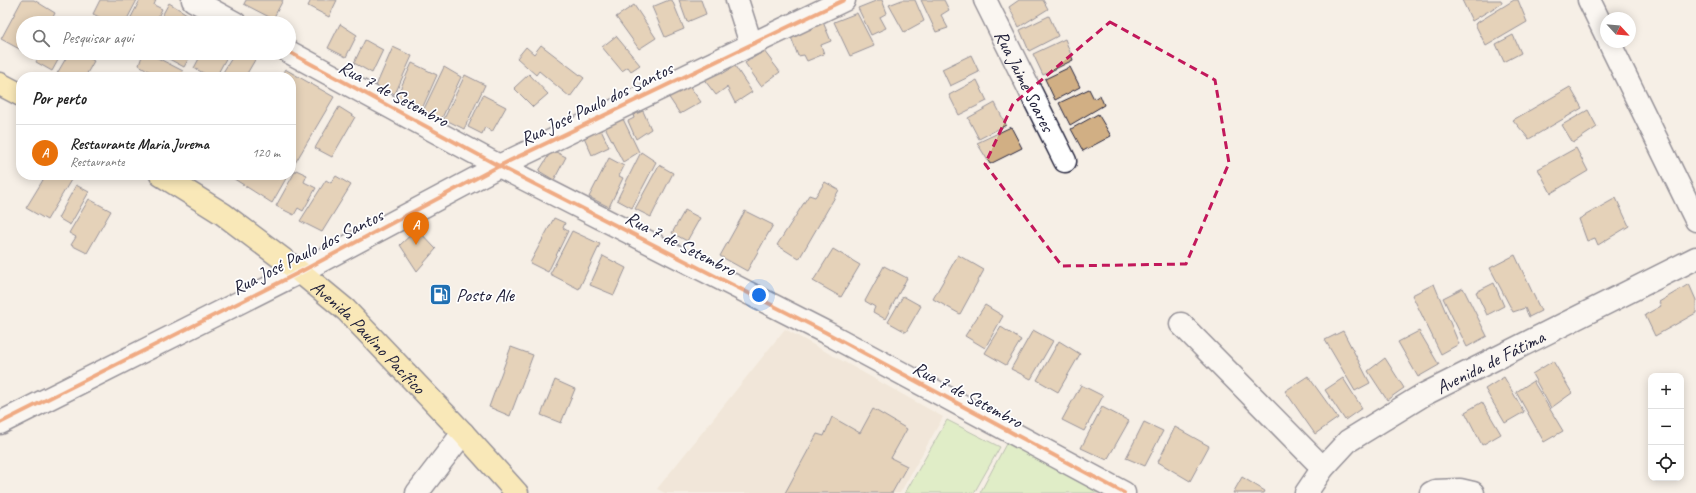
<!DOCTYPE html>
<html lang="pt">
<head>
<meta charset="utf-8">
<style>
  body { margin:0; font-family:Caveat,sans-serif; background:#f6f6f6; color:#222 }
  .controls { position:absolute; right:12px; bottom:12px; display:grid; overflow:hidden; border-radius:8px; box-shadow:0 2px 10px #0003 }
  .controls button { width:36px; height:36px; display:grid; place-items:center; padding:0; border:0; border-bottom:1px solid #e0e0e0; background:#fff; color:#222; font:20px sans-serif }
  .compass { position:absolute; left:1600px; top:12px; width:36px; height:36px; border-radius:50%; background:#fff; box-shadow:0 2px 10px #0003; rotate:116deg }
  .you { position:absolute; left:759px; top:295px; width:14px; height:14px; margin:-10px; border:3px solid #fff; border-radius:50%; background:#1a73e8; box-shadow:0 0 0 6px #1a73e833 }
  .badge { display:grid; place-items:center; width:26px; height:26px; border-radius:50%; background:#0f766e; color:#fff; font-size:13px; font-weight:700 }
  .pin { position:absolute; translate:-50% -33px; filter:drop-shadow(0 1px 2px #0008) }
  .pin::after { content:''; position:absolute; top:21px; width:14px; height:12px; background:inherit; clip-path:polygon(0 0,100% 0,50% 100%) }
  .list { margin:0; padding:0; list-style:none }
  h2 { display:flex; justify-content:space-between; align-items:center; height:52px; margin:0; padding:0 16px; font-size:17px }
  h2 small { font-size:13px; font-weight:400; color:#767676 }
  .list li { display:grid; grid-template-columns:26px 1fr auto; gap:12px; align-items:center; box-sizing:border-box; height:56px; padding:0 16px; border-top:1px solid #e0e0e0 }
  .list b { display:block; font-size:15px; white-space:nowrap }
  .list p { margin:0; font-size:13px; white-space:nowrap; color:#767676 }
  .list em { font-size:13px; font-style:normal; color:#767676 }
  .icon { flex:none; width:22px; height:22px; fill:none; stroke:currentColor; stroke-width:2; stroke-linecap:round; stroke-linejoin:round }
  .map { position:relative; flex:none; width:1696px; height:493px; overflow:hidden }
  .search { position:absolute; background:#fff; box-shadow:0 2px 10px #0003; left:16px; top:16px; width:280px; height:44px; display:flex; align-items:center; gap:10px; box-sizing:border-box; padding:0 14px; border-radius:22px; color:#767676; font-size:15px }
  .panel { position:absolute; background:#fff; box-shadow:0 2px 10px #0003; left:16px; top:72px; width:280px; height:108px; border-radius:16px }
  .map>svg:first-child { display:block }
  .built { fill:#ebdcc9 }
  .green { fill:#c6eaa3; stroke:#74866f }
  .building { fill:#d1af84; stroke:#22223b }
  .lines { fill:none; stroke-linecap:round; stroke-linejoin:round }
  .minor-casing { stroke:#22223b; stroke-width:25 }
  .major-casing { stroke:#22223b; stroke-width:25 }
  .minor { stroke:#fff; stroke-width:22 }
  .major { stroke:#fde080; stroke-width:22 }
  .cycleway-casing { stroke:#fff; stroke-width:6 }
  .cycleway { stroke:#e8590c; stroke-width:4 }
  .marked { fill:none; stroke:#c2185b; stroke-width:3; stroke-dasharray:8 5; stroke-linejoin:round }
  .labels { text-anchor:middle; stroke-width:3.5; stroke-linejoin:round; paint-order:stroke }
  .street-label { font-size:19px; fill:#22223b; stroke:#fff }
  .poi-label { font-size:19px; fill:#22223b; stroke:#fff; text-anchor:start }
</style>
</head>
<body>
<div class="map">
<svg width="1696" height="493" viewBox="0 0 1696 493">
  <rect width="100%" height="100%" fill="#f6efe6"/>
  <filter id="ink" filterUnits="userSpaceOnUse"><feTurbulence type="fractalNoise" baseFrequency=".025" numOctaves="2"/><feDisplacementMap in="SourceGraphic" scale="8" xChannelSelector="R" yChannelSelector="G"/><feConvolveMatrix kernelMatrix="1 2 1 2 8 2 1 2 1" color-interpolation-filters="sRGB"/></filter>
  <g filter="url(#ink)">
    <path class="built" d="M785,329L943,417L900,493H665L657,489Z"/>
    <path class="green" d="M947,420L1000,447L974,493H905Z
      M1008,440L1105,493H980Z"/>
    <path class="building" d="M22,0H34L55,13L50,23H23V51L1,39Z
      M100,0H137L125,23H111L93,14Z
      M140,0H156L154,5L162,9L155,23H128Z
      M246,0H283L273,19L244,4Z
      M311,0H337L329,17L308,6Z
      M669,0H672L684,29L665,37L652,7Z
      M679,0H701L706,14L687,22Z
      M878,0H882L887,13L880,17L886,28L871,35L858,8Z
      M902,0H915L924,21L904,32L889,5Z
      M921,0H944L949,10L941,15L948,28L936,32Z
      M1019,0H1043L1048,9L1019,27L1009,7Z
      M1462,0H1501L1502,3L1472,21Z
      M1514,0H1518L1527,22L1486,46L1475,24Z
      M169,3L187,14L182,23H158Z
      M634,5L656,38L639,49L616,17Z
      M857,13L874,46L850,56L834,22Z
      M1049,16L1058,36L1029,51L1020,30Z
      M823,22L831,41L821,45L824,54L807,61L804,55L798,56L791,37Z
      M340,24L357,35L346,57L328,48Z
      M1513,35L1521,53L1504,62L1496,44Z
      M616,36L640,65L631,71L628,67L622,71L602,47Z
      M1065,39L1073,60L1043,75L1033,54Z
      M365,40L383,50L372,73L354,63Z
      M541,45L584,78L570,97L539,71L536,75L517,58L526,47L534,54Z
      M393,47L412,56L395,94L376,86Z
      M764,51L780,72L761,86L745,63Z
      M41,53H62L52,71L36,62Z
      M69,53H92L89,58L94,61L85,77L81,76L80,77H55Z
      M143,53H148L183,71L180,77H159L139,65Z
      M158,53H192L184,67Z
      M202,53H229L216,77H211L194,68Z
      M235,53H259L245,77H220Z
      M971,55L979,72L950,86L942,69Z
      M412,63L437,75L421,111L396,98Z
      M735,66L752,92L735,103L727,87L716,95L702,77L718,69L722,74Z
      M444,67L461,77L441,120L423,111Z
      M1070,67L1080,87L1055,100L1045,79Z
      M285,69L334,97L291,170V77H280Z
      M529,74L548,94L533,107L514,88Z
      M465,75L485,85L464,129L444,119Z
      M977,80L987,101L959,115L949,95Z
      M688,84L701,102L680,114L668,96Z
      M1570,87L1582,108L1529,139L1513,120Z
      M1089,89L1094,99L1100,95L1104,105L1070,125L1059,103Z
      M483,95L506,107L492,132L485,127L482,134L468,127Z
      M995,103L1006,125L979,139L968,118Z
      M339,107L355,117L332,157L315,148Z
      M1588,110L1597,127L1573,143L1562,125Z
      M643,111L651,129L636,139L628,121L634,118L633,115Z
      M1098,114L1111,136L1083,151L1071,129Z
      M623,119L639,152L623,162L605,127Z
      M1011,127L1022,148L990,164L977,143Z
      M600,128L609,147L592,155L584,137Z
      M1576,148L1588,171L1551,193L1538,169Z
      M552,150L566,157L554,180L539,171Z
      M641,152L656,162L632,208L617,200Z
      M609,158L624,166L619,176L623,178L609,207L589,197Z
      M659,165L673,173L651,217L635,209Z
      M296,170L307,175L304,182L316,188L303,211L298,208L294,215L276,206Z
      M46,175H74L47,220L26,208Z
      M228,175H288L272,203Z
      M336,176L351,185L322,232L300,221L326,180L331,183Z
      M825,182L839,190L799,259L777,245L809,195L815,197Z
      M76,185L89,192L70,225L58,218Z
      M1616,198L1629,226L1598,245L1595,238L1587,241L1579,219Z
      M89,199L111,211L87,253L71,245L76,237L69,233Z
      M685,210L700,218L687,241L672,233Z
      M745,211L773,225L747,271L720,256Z
      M554,218L565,223L563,228L568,231L548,272L530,263Z
      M417,229L436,249L417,271L400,245Z
      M572,231L600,244L579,289L550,274Z
      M833,249L860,265L841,297L813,281Z
      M958,255L984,270L960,314L933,299Z
      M1515,255L1541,311L1529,317L1525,308L1513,312L1490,268Z
      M603,256L626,268L614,295L590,285Z
      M884,266L907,278L885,319L873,312L875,307L865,301Z
      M1494,283L1504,306L1487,315L1476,292Z
      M1434,284L1459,344L1441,354L1412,295Z
      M1689,284L1696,300V313L1655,336L1645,315L1661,306L1659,302Z
      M1463,288L1487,336L1467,347L1443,298Z
      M903,296L921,306L906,332L888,322Z
      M985,305L1003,316L985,348L965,336Z
      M1001,327L1021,340L1006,365L985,353Z
      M1033,330L1053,341L1031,379L1011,369Z
      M1343,331L1370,383L1355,391L1325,340Z
      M1419,331L1439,365L1418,377L1398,342Z
      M1059,341L1080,354L1058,392L1037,380Z
      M511,347L533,355L510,416L489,407Z
      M1385,358L1404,388L1387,400L1368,371Z
      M1553,361L1572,393L1551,408L1532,374Z
      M1308,376L1338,418L1315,434L1285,391Z
      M1504,377L1524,412L1505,423L1485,389Z
      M1343,378L1362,408L1345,420L1325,390Z
      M555,380L575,389L561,423L541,415Z
      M1533,381L1563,431L1544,442L1516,392Z
      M1081,385L1103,396L1084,431L1062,420Z
      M1482,402L1501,434L1482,445L1465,412Z
      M1102,407L1129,421L1107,460L1081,448Z
      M873,409L907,429L891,458L907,466L892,493H785L817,434L824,436L832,417L860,433Z
      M1144,422L1163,431L1145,466L1126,458Z
      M1175,427L1209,446L1190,481L1158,462Z
      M1242,477L1265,491L1264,493H1233Z"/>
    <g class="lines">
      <defs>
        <g id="minor">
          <path d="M193,0L235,23"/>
          <path d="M737,0L751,44"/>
          <path id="s1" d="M985,0L1065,161"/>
          <path d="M1589,0L1606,35"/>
          <path d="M1609,42L1696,220"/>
          <path d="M289,52L499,166L825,332L1124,493"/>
          <path d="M1181,324L1323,468"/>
          <path d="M0,423L300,272L499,166L844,0"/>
          <path d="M417,493L463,433"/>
          <path id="s2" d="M1306,493L1323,468L1348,441L1423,395L1696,258"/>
          <path d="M1431,493L1435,491L1460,490L1473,493"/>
        </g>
        <g id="major">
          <path d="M0,84L21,95"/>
          <path id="s3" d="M161,175L223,214L300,272L346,310L463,433L517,493"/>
        </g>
      </defs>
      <use href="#minor" class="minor-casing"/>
      <use href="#major" class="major-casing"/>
      <use href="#minor" class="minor"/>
      <use href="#major" class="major"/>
      <defs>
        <path id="cycleway" d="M289,52L499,166L825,332L1124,493
          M0,423L300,272L499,166L844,0"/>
      </defs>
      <use href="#cycleway" class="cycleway-casing"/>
      <use href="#cycleway" class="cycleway"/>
    </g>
  </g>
  <path d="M0 0H1696V493H0ZM1110,22L1215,80L1229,163L1186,264L1062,266L985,164L1013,104Z" fill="#f6efe6" fill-opacity=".55" fill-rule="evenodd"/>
  <path class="marked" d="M1110,22L1215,80L1229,163L1186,264L1062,266L985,164L1013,104Z"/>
  <defs>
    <symbol id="fuel-square" viewBox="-11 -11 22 22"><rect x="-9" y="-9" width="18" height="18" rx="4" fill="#1f6fb2" stroke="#fff"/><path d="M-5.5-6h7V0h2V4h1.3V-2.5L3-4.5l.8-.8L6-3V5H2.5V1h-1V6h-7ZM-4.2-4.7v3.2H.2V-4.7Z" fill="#fff"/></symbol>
  </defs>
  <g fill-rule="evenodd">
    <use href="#fuel-square" x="428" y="282" width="25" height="25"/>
  </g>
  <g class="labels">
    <g class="street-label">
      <text dy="7" stroke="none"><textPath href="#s1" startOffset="90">Rua Jaime Soares</textPath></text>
      <text transform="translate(394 93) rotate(28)" y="7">Rua 7 de Setembro</text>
      <text transform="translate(596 103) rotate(-26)" y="7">Rua José Paulo dos Santos</text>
      <text transform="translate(681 243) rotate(27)" y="7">Rua 7 de Setembro</text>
      <text transform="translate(307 251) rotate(-27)" y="7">Rua José Paulo dos Santos</text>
      <text dy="7" stroke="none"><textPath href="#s3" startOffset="264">Avenida Paulino Pacífico</textPath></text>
      <text dy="7" stroke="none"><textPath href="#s2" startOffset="230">Avenida de Fátima</textPath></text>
      <text transform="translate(968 394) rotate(28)" y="7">Rua 7 de Setembro</text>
    </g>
    <g class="poi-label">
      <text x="456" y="301">Posto Ale</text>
    </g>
  </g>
</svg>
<div class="controls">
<button>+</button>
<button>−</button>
<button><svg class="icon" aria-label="locate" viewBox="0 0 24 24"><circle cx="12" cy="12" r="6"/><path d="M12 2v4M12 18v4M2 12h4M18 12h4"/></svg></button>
</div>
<svg class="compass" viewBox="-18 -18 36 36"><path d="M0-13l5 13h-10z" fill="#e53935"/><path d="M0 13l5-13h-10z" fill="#767676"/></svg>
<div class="you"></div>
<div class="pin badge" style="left:416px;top:245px;background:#e8710a">A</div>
<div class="search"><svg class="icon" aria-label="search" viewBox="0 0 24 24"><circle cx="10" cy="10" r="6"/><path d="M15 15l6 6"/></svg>Pesquisar aqui</div>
<section class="panel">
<h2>Por perto<small></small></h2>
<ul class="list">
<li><span class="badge" style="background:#e8710a">A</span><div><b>Restaurante Maria Jurema</b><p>Restaurante</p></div><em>120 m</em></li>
</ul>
</section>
</div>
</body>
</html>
